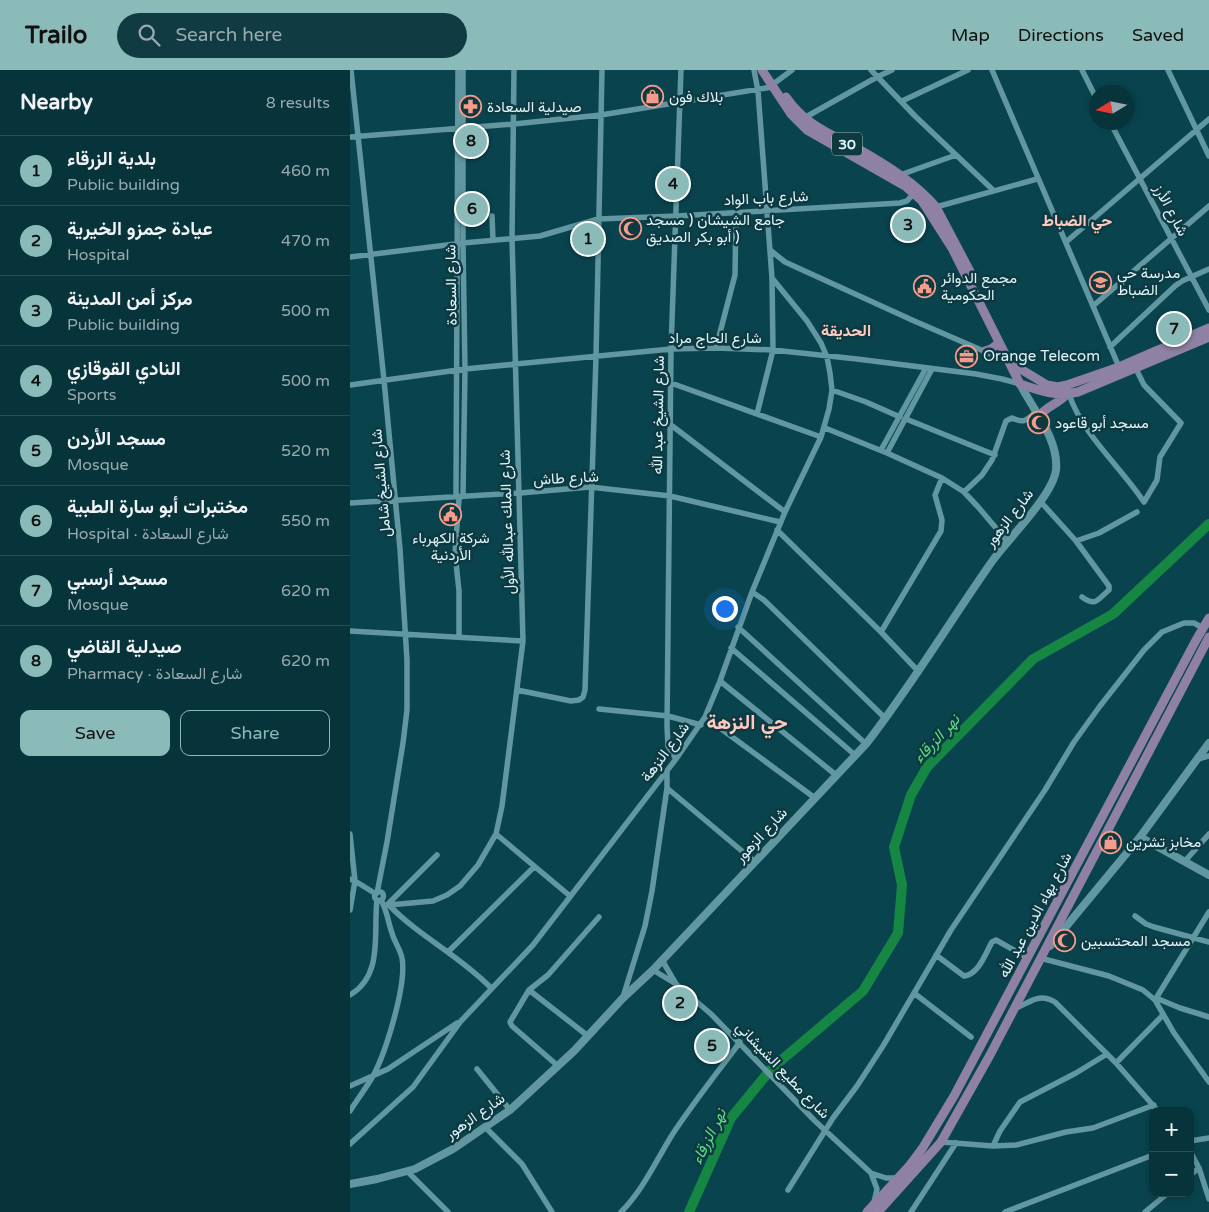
<!DOCTYPE html>
<html lang="en">
<head>
<meta charset="utf-8">
<style>
  body { margin:0; font-family:"Varela Round",Vazirmatn,sans-serif; background:#103b42; color:#f1f3f6 }
  .controls { position:absolute; right:15px; bottom:15px; display:grid; overflow:hidden; border-radius:10px; box-shadow:0 2px 8px #0003 }
  .controls button { width:45px; height:45px; display:grid; place-items:center; padding:0; border:0; border-bottom:1px solid #284e54; background:#07333a; color:#f1f3f6; font:25px sans-serif }
  .compass { position:absolute; left:739px; top:15px; width:45px; height:45px; border-radius:50%; background:#07333a; box-shadow:0 2px 8px #0003; rotate:260deg }
  .you { position:absolute; left:374px; top:538px; width:18px; height:18px; margin:-12px; border:4px solid #fff; border-radius:50%; background:#1a73e8; box-shadow:0 0 0 8px #1a73e833 }
  .badge { display:grid; place-items:center; width:32px; height:32px; border-radius:50%; background:#8bbbb9; color:#111; font-size:16px; font-weight:700 }
  .pin { position:absolute; translate:-50% -50%; border:2px solid #fff; box-shadow:0 1px 5px #0006 }
  .list { margin:0; padding:0; list-style:none }
  h2 { display:flex; justify-content:space-between; align-items:center; height:65px; margin:0; padding:0 20px; font-size:21px }
  h2 small { font-size:16px; font-weight:400; color:#98aaaf }
  .list li { display:grid; grid-template-columns:32px 1fr auto; gap:15px; align-items:center; box-sizing:border-box; height:70px; padding:0 20px; border-top:1px solid #284e54 }
  .list b { display:block; font-size:19px; white-space:nowrap }
  .list p { margin:0; font-size:16px; white-space:nowrap; color:#98aaaf }
  .list em { font-size:16px; font-style:normal; color:#98aaaf }
  .actions { display:flex; gap:10px; padding:15px 20px }
  .actions a { flex:1; padding:11px 0; border:1px solid #8bbbb9; border-radius:10px; text-align:center; font-size:18px; color:#8bbbb9 }
  .actions .main { background:#8bbbb9; color:#111 }
  .icon { flex:none; width:28px; height:28px; fill:none; stroke:currentColor; stroke-width:2; stroke-linecap:round; stroke-linejoin:round }
  .map { position:relative; flex:none; width:859px; height:1142px; overflow:hidden }
  header { display:flex; align-items:center; gap:30px; box-sizing:border-box; height:70px; padding:0 25px; background:#8bbbb9; color:#111 }
  header strong { font-size:24px }
  nav { display:flex; gap:28px; margin-inline-start:auto; font-size:18px }
  .search { width:350px; height:45px; background:#103b42; display:flex; align-items:center; gap:12px; box-sizing:border-box; padding:0 18px; border-radius:28px; color:#98aaaf; font-size:19px }
  main { display:flex }
  aside { flex:1; background:#07333a }
  .map>svg:first-child { display:block }
  .lines { fill:none; stroke-linecap:round; stroke-linejoin:round }
  .river { stroke:#168643; stroke-width:10 }
  .street { stroke:#6297a1; stroke-width:5.5 }
  .secondary { stroke:#6297a1; stroke-width:8 }
  .primary { stroke:#8e81a3; stroke-width:9 }
  .labels { text-anchor:middle; stroke-width:5; stroke-linejoin:round; paint-order:stroke }
  .shield { fill:#0f3940; stroke:#9ebdc4; stroke-width:1 }
  .shield-label { font-size:14px; font-weight:bold; fill:#dcf6fc }
  .poi-label { font-size:15px; fill:#dcf6fc; stroke:#0f3940; text-anchor:start }
  .street-label { font-size:15px; fill:#dcf6fc; stroke:#0f3940 }
  .neighbourhood-label { font-size:16px; font-weight:bold; fill:#fecbc1; stroke:#0f3940 }
  .water-label { font-size:16px; font-style:italic; fill:#5bdc84; stroke:#0f3940 }
  .district-label { font-size:20px; font-weight:bold; fill:#fecbc1; stroke:#0f3940 }
</style>
</head>
<body>
<header>
<strong>Trailo</strong>
<div class="search"><svg class="icon" aria-label="search" viewBox="0 0 24 24"><circle cx="10" cy="10" r="6"/><path d="M15 15l6 6"/></svg>Search here</div>
<nav><a>Map</a><a>Directions</a><a>Saved</a></nav>
</header>
<main>
<aside>
<h2>Nearby<small>8 results</small></h2>
<ul class="list">
<li><span class="badge">1</span><div><b>بلدية الزرقاء</b><p>Public building</p></div><em>460 m</em></li>
<li><span class="badge">2</span><div><b>عيادة جمزو الخيرية</b><p>Hospital</p></div><em>470 m</em></li>
<li><span class="badge">3</span><div><b>مركز أمن المدينة</b><p>Public building</p></div><em>500 m</em></li>
<li><span class="badge">4</span><div><b>النادي القوقازي</b><p>Sports</p></div><em>500 m</em></li>
<li><span class="badge">5</span><div><b>مسجد الأردن</b><p>Mosque</p></div><em>520 m</em></li>
<li><span class="badge">6</span><div><b>مختبرات أبو سارة الطبية</b><p>Hospital · شارع السعادة</p></div><em>550 m</em></li>
<li><span class="badge">7</span><div><b>مسجد أرسبي</b><p>Mosque</p></div><em>620 m</em></li>
<li><span class="badge">8</span><div><b>صيدلية القاضي</b><p>Pharmacy · شارع السعادة</p></div><em>620 m</em></li>
</ul>
<div class="actions"><a class="main">Save</a><a>Share</a></div>
</aside>
<div class="map">
<svg width="859" height="1142" viewBox="0 0 859 1142">
  <rect width="100%" height="100%" fill="#09444e"/>
  <g class="lines">
    <path class="river" d="M339,1142L381,1048L421,999L513,921L548,863L552,815L544,777L561,725L577,697L683,589L763,544L859,454"/>
    <path class="street" d="M1,0L34,310L50,479L57,590V640L53,673L37,772L27,823
      M404,0L408,21L422,208L423,280L407,344
      M521,0L565,46L643,120
      M642,0L769,297
      M732,0L746,28
      M818,0L859,86
      M426,12L442,0
      M552,31L618,0
      M454,48L527,7L542,0
      M760,52L859,240
      M0,67L164,54L251,45L422,17
      M550,105L606,85
      M586,137L687,109
      M142,146L143,170
      M716,172L859,49
      M420,180L435,192L562,250L659,292
      M0,187L113,173L190,166L248,149L327,146L550,133L557,131L564,123
      M743,236L859,136
      M760,277L825,216L832,211L859,199
      M366,278L385,205L386,142
      M321,313L471,367
      M0,315L115,299L321,279L366,278L423,280L507,289L626,304L652,309L670,314
      M482,320L516,332L550,347
      M719,324C732,364 771,397 794,432L807,410L810,387L831,353L794,315L788,303L787,298
      M556,349L645,385
      M321,355L435,442
      M475,358L537,383L592,408L614,422L629,438L657,471
      M531,380L576,298
      M537,383L582,299
      M614,422L632,405L642,390L656,351L662,348C675,354 676,350 686,342
      M108,427L106,426L108,0
      M690,431L726,471L759,516V520C747,530 746,537 732,527
      M0,433L170,423L240,417L320,426L430,452
      M427,460L531,562L569,602
      M726,471L749,463L787,442
      M402,522L414,530L536,649
      M388,557L516,674
      M0,561L173,571
      M531,562L591,461L592,450L585,425L592,408
      M109,567V521L105,483L109,429L113,425L115,299L113,173V0
      M381,578L505,685
      M370,611L486,705
      M167,620L221,631L229,630L233,627L235,620L246,287L252,0
      M249,639L318,646L351,655
      M355,647L465,728
      M326,689L318,676L317,656L321,279L331,0
      M848,689L859,686
      M317,718L405,792
      M0,764L5,811L0,840
      M146,764L220,826
      M835,791L859,764
      M0,809L5,811L26,824
      M24.5 826a4.5 4.5 0 1 1 9 0a4.5 4.5 0 1 1-9 0Z
      M38,834C68,866 109,885 141,918
      M38,834L87,785
      M39,835L83,831L97,825L110,816L128,795L146,764L152,736L173,571L162,168L164,0
      M785,846L796,854L804,857L859,872
      M99,881L184,797
      M586,885L614,906C629,904 635,884 642,872L646,870L678,888
      M690,888L759,906L793,920L805,930L824,963L859,1012
      M312,890L326,914
      M303,900L326,914L361,944L465,1051L521,1103L536,1108H547
      M179,920L238,966
      M564,923L621,967
      M0,925C34,905 23,862 27,830
      M273,927L295,856L302,821L317,718V701
      M806,928L830,938L859,947
      M805,930L859,842
      M664,939C680,933 688,922 705,932L766,993L808,1041
      M766,993L813,945
      M208,996L162,956L160,952L179,920L198,905L249,847
      M127,999L160,1040
      M0,1016L38,999L107,953
      M0,1041C7,1030 16,1018 23,1006C36,982 57,914 52,888C50,879 44,871 42,863C38,852 37,840 31,830
      M135,1057L172,1094L202,1142
      M840,1071L859,1068
      M591,1072L643,1076L666,1075L716,1062L743,1058L804,1035
      M0,1074L63,1017L111,951L183,875L326,689L355,647L370,611L402,522L435,442L471,367L479,339L482,320L480,303L477,287L471,273L457,251L422,208
      M643,1076L650,1061L670,1032L726,1003L757,984
      M840,1081L849,1098L859,1129
      M58,1102L98,1142
      M521,1103L527,1119L524,1132
      M840,1105L849,1098
      M438,1120L483,1048L507,1016L533,976L601,860L695,720L724,672L750,636L794,580L812,562L834,553H844L853,558
      M271,1142C293,1120 306,1091 322,1065C343,1033 367,1003 390,972
      M561,1142L606,1073
      M655,1142L803,1085
      M795,1142L818,1123"/>
    <path class="secondary" d="M790,767L859,805
      M700,876L790,767L859,673
      M0,1114L27,1109L65,1099L103,1079L160,1040L224,981L273,928L303,900L516,674C562,615 600,551 643,490C659,468 703,425 706,400C709,369 683,340 670,314"/>
    <path class="primary" d="M412,0L441,44L457,60L555,116L572,131L602,178L670,314C690,321 707,327 728,322L859,267
      M436,27C456,56 481,64 510,80C538,96 565,113 586,137L624,209
      M635,281L641,279L649,273
      M659,292L697,315L708,317L717,315L769,297L859,258
      M689,347C695,336 709,334 717,324
      M517,1142L560,1095L572,1079L604,1026L845,572L859,548
      M528,1142L591,1072L640,985L859,567"/>
  </g>
  <defs>
    <symbol id="shop-ring" viewBox="-11 -11 22 22"><circle r="9.5" fill="#0f3940" stroke="#f49d8d" stroke-width="1.5"/><path d="M-5-2.5h2.3a2.7 3.5 0 0 1 5.4 0H5L5.5 6h-11ZM-1.5-2.5h3a1.5 2.3 0 0 0-3 0Z" fill="#f49d8d"/></symbol>
    <symbol id="pharmacy-ring" viewBox="-11 -11 22 22"><circle r="9.5" fill="#0f3940" stroke="#f49d8d" stroke-width="1.5"/><path d="M-2-6h4v4h4v4h-4v4h-4v-4h-4v-4h4Z" fill="#f49d8d"/></symbol>
    <symbol id="mosque-ring" viewBox="-11 -11 22 22"><circle r="9.5" fill="#0f3940" stroke="#f49d8d" stroke-width="1.5"/><path d="M3.5-4.9A6 6 0 1 0 3.5 4.9A5 5 0 1 1 3.5-4.9Z" fill="#f49d8d"/></symbol>
    <symbol id="school-ring" viewBox="-11 -11 22 22"><circle r="9.5" fill="#0f3940" stroke="#f49d8d" stroke-width="1.5"/><path d="M0-5L7-2L0 1L-7-2ZM-4 1L0 2.5L4 1V4Q0 6-4 4Z" fill="#f49d8d"/></symbol>
    <symbol id="civic-ring" viewBox="-11 -11 22 22"><circle r="9.5" fill="#0f3940" stroke="#f49d8d" stroke-width="1.5"/><path d="M-.6-6.5H3V-4.5H.6V-3L4-1V1h2V6H-6V1h2V-1L-.6-3ZM-1.2 2.5V6h2.4V2.5Z" fill="#f49d8d"/></symbol>
    <symbol id="office-ring" viewBox="-11 -11 22 22"><circle r="9.5" fill="#0f3940" stroke="#f49d8d" stroke-width="1.5"/><path d="M-6-3h4V-5.5h4V-3h4V5H-6ZM-1-4.5V-3h2v-1.5ZM-6 0V1H6V0Z" fill="#f49d8d"/></symbol>
  </defs>
  <g fill-rule="evenodd">
    <use href="#shop-ring" x="290" y="14" width="25" height="25"/>
    <use href="#pharmacy-ring" x="108" y="24" width="25" height="25"/>
    <use href="#mosque-ring" x="268" y="146" width="25" height="25"/>
    <use href="#school-ring" x="738" y="200" width="25" height="25"/>
    <use href="#civic-ring" x="562" y="204" width="25" height="25"/>
    <use href="#office-ring" x="604" y="274" width="25" height="25"/>
    <use href="#mosque-ring" x="676" y="340" width="25" height="25"/>
    <use href="#civic-ring" x="88" y="432" width="25" height="25"/>
    <use href="#shop-ring" x="748" y="760" width="25" height="25"/>
    <use href="#mosque-ring" x="702" y="858" width="25" height="25"/>
  </g>
  <g class="labels">
    <rect class="shield" x="482" y="62.5" width="30" height="23" rx="4"/>
    <g class="shield-label">
      <text x="497" y="79">30</text>
    </g>
    <g class="poi-label">
      <text x="319" y="32">بلاك فون</text>
      <text x="137" y="42">صيدلية السعادة</text>
      <text x="296" y="155">جامع الشيشان ( مسجد<tspan x="296" dy="17">أبو بكر الصديق )</tspan></text>
      <text x="767" y="208">مدرسة حي<tspan x="767" dy="17">الضباط</tspan></text>
      <text x="591" y="213">مجمع الدوائر<tspan x="591" dy="17">الحكومية</tspan></text>
      <text x="633" y="291">Orange Telecom</text>
      <text x="705" y="358">مسجد أبو قاعود</text>
      <text x="101" y="473" text-anchor="middle">شركة الكهرباء<tspan x="101" dy="17">الأردنية</tspan></text>
      <text x="776" y="777">مخابز تشرين</text>
      <text x="731" y="876">مسجد المحتسبين</text>
    </g>
    <g class="street-label">
      <text transform="translate(416 128) rotate(-3)" y="5">شارع باب الواد</text>
      <text transform="translate(821 140) rotate(62)" y="5">شارع الأرز</text>
      <text transform="translate(101 215) rotate(-91)" y="5">شارع السعادة</text>
      <text x="365" y="273">شارع الحاج مراد</text>
      <text transform="translate(308 345) rotate(-89)" y="5">شارع الشيخ عبد الله</text>
      <text transform="translate(216 408) rotate(-3)" y="5">شارع طاش</text>
      <text transform="translate(31 413) rotate(-95)" y="5">شارع الشيخ شامل</text>
      <text transform="translate(659 448) rotate(-52)" y="5">شارع الزهور</text>
      <text transform="translate(157 452) rotate(-92)" y="5">شارع الملك عبدالله الأول</text>
      <text transform="translate(315 682) rotate(-53)" y="5">شارع النزهة</text>
      <text transform="translate(411 765) rotate(-47)" y="5">شارع الزهور</text>
      <text transform="translate(685 845) rotate(-62)" y="5">شارع بهاء الدين عبد الله</text>
      <text transform="translate(433 1000) rotate(46)" y="5">شارع مطيع الشيشاني</text>
      <text transform="translate(125 1046) rotate(-35)" y="5">شارع الزهور</text>
    </g>
    <g class="neighbourhood-label">
      <text x="727" y="156">حي الضباط</text>
      <text x="496" y="266">الحديقة</text>
    </g>
    <g class="water-label">
      <text transform="translate(586 668) rotate(-47)" y="6">نهر الزرقاء</text>
      <text transform="translate(358 1066) rotate(-64)" y="6">نهر الزرقاء</text>
    </g>
    <g class="district-label">
      <text x="397" y="659">حي النزهة</text>
    </g>
  </g>
</svg>
<div class="controls">
<button>+</button>
<button>−</button>
</div>
<svg class="compass" viewBox="-18 -18 36 36"><path d="M0-13l5 13h-10z" fill="#e53935"/><path d="M0 13l5-13h-10z" fill="#98aaaf"/></svg>
<div class="you"></div>
<div class="pin badge" style="left:238px;top:169px">1</div>
<div class="pin badge" style="left:330px;top:933px">2</div>
<div class="pin badge" style="left:558px;top:155px">3</div>
<div class="pin badge" style="left:323px;top:114px">4</div>
<div class="pin badge" style="left:362px;top:976px">5</div>
<div class="pin badge" style="left:122px;top:139px">6</div>
<div class="pin badge" style="left:824px;top:259px">7</div>
<div class="pin badge" style="left:121px;top:71px">8</div>
</div>
</main>
</body>
</html>
